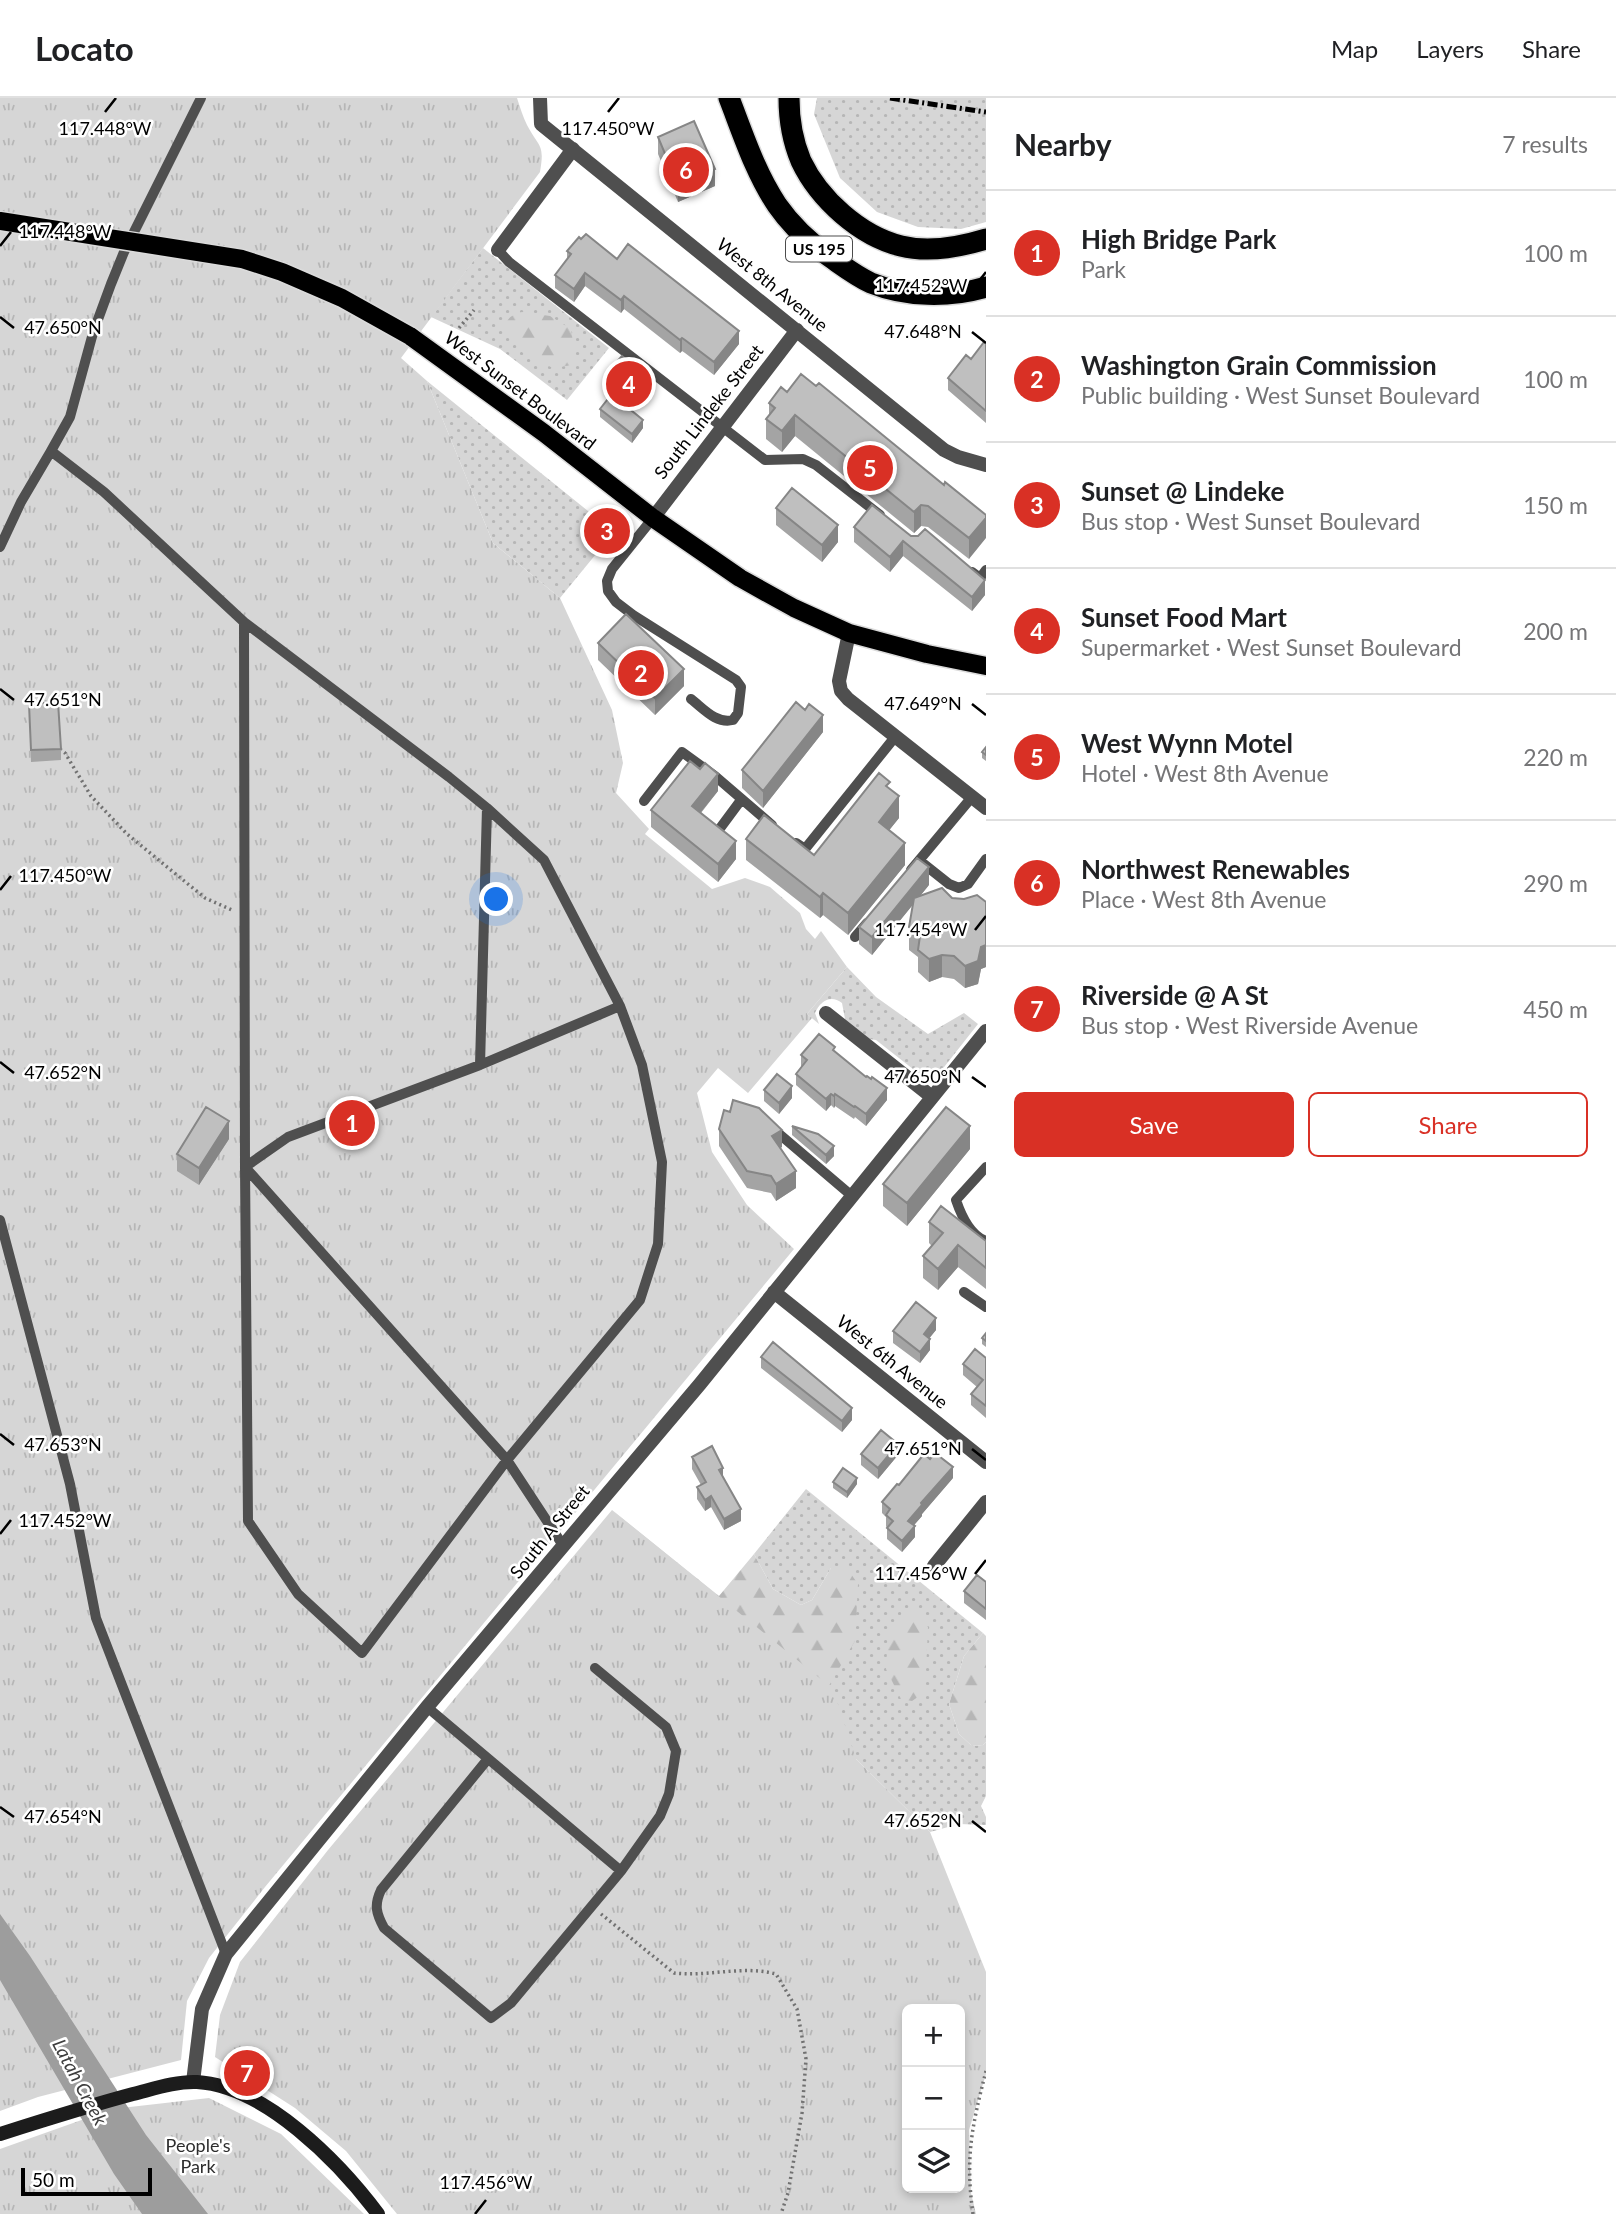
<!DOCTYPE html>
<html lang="en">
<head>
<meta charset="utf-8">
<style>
  body { margin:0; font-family:Lato,sans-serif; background:#f6f6f6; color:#202124 }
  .controls { position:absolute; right:21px; bottom:21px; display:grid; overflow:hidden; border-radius:10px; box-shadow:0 4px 10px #0003 }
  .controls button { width:63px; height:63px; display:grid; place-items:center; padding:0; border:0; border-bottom:2px solid #e0e0e0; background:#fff; color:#202124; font:35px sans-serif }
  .scale { position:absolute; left:21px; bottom:18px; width:131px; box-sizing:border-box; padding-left:7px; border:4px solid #000; border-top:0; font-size:19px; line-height:24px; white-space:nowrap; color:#000; -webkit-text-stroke:5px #fff; paint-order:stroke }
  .you { position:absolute; left:497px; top:802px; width:24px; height:24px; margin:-18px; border:5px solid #fff; border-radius:50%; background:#1a73e8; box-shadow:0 0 0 10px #1a73e833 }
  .badge { display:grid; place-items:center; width:46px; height:46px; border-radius:50%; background:#d93025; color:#fff; font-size:23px; font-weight:700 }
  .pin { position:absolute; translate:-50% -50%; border:4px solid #fff; box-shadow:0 2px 7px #0006 }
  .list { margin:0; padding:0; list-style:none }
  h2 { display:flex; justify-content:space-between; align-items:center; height:91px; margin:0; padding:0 28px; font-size:30px }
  h2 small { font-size:23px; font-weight:400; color:#757577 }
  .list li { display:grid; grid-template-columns:46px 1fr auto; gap:21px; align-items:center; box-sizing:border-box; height:126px; padding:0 28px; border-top:2px solid #e0e0e0 }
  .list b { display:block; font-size:26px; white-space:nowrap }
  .list p { margin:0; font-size:23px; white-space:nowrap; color:#757577 }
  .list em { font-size:23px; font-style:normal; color:#757577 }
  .actions { display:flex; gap:14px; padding:21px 28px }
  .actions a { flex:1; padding:16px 0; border:2px solid #d93025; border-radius:10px; text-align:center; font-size:24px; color:#d93025 }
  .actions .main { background:#d93025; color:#fff }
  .icon { flex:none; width:38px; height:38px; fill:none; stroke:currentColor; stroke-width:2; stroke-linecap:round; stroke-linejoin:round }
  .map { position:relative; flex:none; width:986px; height:2116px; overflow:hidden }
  header { display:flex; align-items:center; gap:42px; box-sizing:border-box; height:98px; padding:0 35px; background:#fff; border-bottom:2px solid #e0e0e0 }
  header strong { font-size:33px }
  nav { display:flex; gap:38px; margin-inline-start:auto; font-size:24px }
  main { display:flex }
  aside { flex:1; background:#fff }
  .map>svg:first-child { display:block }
  .grass { fill:url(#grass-dots) }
  .forest { fill:url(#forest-firs) }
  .park { fill:url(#park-tufts); fill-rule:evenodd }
  .water { fill:#9d9d9d }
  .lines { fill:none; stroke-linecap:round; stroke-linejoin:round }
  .primary-casing { stroke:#dbdbdb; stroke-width:21 }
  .motorway-casing { stroke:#dbdbdb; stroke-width:24 }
  .path { stroke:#717171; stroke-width:3.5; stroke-dasharray:2 3.5; stroke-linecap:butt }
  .service { stroke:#4f4f4f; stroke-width:10 }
  .minor { stroke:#4f4f4f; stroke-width:14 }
  .secondary { stroke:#1c1c1c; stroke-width:14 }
  .primary { stroke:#000; stroke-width:18 }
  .motorway { stroke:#000; stroke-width:21 }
  .rail { stroke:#000; stroke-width:5; stroke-dasharray:10 3.5 2 3.5; stroke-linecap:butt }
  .primary-bridge-casing { stroke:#dbdbdb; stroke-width:21; stroke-linecap:butt }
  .primary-bridge { stroke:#000; stroke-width:18 }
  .wall { fill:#a4a4a4 }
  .shaded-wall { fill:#868686 }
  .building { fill:#bfbfbf; stroke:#868686; stroke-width:2 }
  .ticks { fill:none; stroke:#000; stroke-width:2.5 }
  .labels { text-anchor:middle; stroke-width:5; stroke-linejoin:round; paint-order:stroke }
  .shield { fill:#fff; stroke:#4c4c4c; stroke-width:2 }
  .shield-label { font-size:16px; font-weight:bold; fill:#000 }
  .street-label { font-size:18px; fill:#000; stroke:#fff }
  .park-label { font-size:18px; fill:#2d2d2d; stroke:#fff }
  .water-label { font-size:19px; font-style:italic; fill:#3e3e3e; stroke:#fff }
  .ticks-label { font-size:18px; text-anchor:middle; fill:#000; stroke:#fff; stroke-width:5; stroke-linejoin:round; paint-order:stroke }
</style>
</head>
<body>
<header>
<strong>Locato</strong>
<nav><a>Map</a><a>Layers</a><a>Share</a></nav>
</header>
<main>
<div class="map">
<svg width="986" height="2116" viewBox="0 0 986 2116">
  <defs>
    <pattern id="grass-dots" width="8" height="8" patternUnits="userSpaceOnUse" patternTransform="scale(1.75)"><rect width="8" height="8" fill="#d6d6d6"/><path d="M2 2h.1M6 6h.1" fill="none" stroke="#b6b6b6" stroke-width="1.8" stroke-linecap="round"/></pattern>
    <pattern id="forest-firs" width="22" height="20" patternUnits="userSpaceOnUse" patternTransform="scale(1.75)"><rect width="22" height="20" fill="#d6d6d6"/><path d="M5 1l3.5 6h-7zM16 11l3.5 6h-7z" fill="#b6b6b6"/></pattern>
    <pattern id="park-tufts" width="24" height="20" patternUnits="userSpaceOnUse" patternTransform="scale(1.75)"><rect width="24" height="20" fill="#d6d6d6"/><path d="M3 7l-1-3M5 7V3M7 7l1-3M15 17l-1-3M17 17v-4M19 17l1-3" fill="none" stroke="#b6b6b6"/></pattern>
  </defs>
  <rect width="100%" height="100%" fill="#fff"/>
  <path class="grass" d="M817,0H986V124L961,131L918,129L877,114L840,80L814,16Z
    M483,150L609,250L567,302L500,251L431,219Z
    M427,283L614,434L560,500L493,445Z
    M847,869L876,899L928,936L964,915L978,926L941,973L929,977L918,975L876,942L863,940L846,926L842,905C831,896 820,903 815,915L819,926L807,916Z
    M806,1391L983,1535L964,1558L949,1606L959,1636L972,1648L983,1647L986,1644V1698L981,1708L986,1719V1727L959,1726L930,1734L856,1661L813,1700L831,1470L812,1502L801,1507L773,1491L754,1456Z"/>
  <path class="forest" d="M522,214L550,218L571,231L576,262L572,267L553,270L524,256L505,235C504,222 510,217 522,214Z
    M612,1412L719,1498L754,1456L773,1491L801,1507L812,1502L831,1470L846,1469L858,1486L855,1543L823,1598Z
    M905,1510L916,1512L928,1529L925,1594L912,1603L901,1601L886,1571L888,1538Z
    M983,1535L986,1538V1644L983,1647L972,1648L959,1636L949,1606L964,1558Z"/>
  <path class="park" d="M0,0H517C520,9 523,19 527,27C539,50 545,45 540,74L401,260L427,283L493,445L560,500L612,612L623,665L616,695L649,731L645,736L712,791L745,780L770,789L800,815L806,831L815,841L821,833L847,869L807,916L812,920L748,995L718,970L697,995L712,1054L747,1107L794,1151L265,1789L209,1860L187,1903L181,1962L38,1999L0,2013Z
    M612,1412L833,1591L856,1661L930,1734L986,1874V1976L969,2032L971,2095L976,2116H397L346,2053L295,2010L215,1959L220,1917L240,1864L328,1752ZM907,1911H960V2090H907Z
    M209,2000L281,2036L364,2116H0V2051L90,2019L121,2010Z"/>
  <path class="water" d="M0,1816L30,1858L146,2037L208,2116H142L114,2076L0,1882Z"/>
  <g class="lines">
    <defs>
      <path id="primary" d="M410,238L544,335L653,420L740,480L794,510L849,535L927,556L986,568"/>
      <path id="motorway" d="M729,0C743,36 755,74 777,107C791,127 810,145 830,159C843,168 856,178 871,185C906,199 949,200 986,189
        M789,0C789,21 793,44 801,63C819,101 860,138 901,148C929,155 960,149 986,141"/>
    </defs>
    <use href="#primary" class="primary-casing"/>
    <use href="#motorway" class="motorway-casing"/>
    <path class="path" d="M459,230L474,212
      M60,651L65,655L91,698L127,736L205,800L232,812
      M601,1816L674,1875C708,1879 743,1867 776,1876L797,1911L806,1961L802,2015L788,2095L781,2116
      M973,2116C965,2059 972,2028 986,1973"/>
    <path class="service" d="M201,0L124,154L111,186L93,235L70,319L51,353L104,394L244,524L245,1069L507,1362L564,1449
      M498,152L509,164L765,362L803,361L816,367L880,417
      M653,420L612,471L607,483L608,493L616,504L633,517L736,582L741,589L738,615L733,622C716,626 704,611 691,601
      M0,449L21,404L51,353
      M972,474L980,480L986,472
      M244,524L449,679L487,710L544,762L620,908L642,967L662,1064L658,1146L640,1202L507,1362L362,1555L298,1496L248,1423L245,1069L288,1039L480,967L620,908
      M644,703L682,654L715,678L772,727
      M718,733L741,702
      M796,745L805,751L895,639
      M920,763L949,786L959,790L968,786L986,761
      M911,772L972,699
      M855,839L867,825
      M480,967L487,710
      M771,1029L852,1098
      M986,1069L956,1102C961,1117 970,1137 986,1143
      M0,1122L70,1386L96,1520L226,1856
      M964,1194L986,1209
      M427,1609L621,1773
      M487,1662L381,1792C374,1807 376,1815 384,1830L491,1920L511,1905L621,1773L660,1718L669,1696L676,1653L666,1629L595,1570"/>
    <path class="minor" d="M540,0L541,26L944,352L958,359L986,367
      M498,152L573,51
      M653,420L797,232
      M849,535L839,583L841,593L848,601L986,710
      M826,915L932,999
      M774,1194L986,1364
      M934,1468L986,1404
      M193,1984L202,1911L226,1856L427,1609L700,1286L986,933"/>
    <path class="secondary" d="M0,2036C44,2022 88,2008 133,1996C153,1991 176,1983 197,1984C265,1988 339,2064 378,2116"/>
    <use href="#primary" class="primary"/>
    <use href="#motorway" class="motorway"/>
    <path class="rail" d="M890,0L986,14"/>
    <defs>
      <path id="primary-bridge" d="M0,123L242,161L282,174L342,200L410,238"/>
    </defs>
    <use href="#primary-bridge" class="primary-bridge-casing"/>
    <use href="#primary-bridge" class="primary-bridge"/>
  </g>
  <path class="wall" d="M658,39L715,88L678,104L658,56Z
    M567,153L617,161L739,246L714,277L685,255L682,253L680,255L624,211L621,215L585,188L574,204L555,190V177L567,161Z
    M986,245V325L948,292V280L971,261Z
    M609,273L648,289L630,311L643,330L632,345L600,319V311L617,289L609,282Z
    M816,288L944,387L986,417L969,461L928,429L921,428L914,435L795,338L782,354L766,341V321L769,318V305L787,294Z
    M776,410L838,444L822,464L776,427Z
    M854,429L911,438L985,497L972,513L903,458L890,474L854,444Z
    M598,545L684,588L655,617L598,562Z
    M29,606L61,651V662L31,664Z
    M805,612L823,634L763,710L742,690V672Z
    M986,649V663L982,660V654Z
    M890,691L899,720L889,732L905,767L848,837L823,817L820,820L746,762V741L814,757Z
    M718,693L701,715L736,761L718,784L651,729V712Z
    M929,787L920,798L952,800L986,804V869L981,871L978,886L965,890L954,881L942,879L929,884L918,874V859L909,852V829L913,806L872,857L859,846V829Z
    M835,954L887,1002L866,1028L855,1019L854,1021L835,1008L834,1010L831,1007L826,1013L796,987V976L801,969V957Z
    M764,992L792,1000L779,1016L764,1003Z
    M792,1028L834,1058L826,1066L792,1037Z
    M719,1031L782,1049L780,1050L796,1090L776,1103L771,1095L747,1090L719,1048Z
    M229,1041L199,1087L177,1073V1056Z
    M970,1051L907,1128L883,1108V1086Z
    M929,1124L986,1143V1191L958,1169L938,1192L923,1180V1158L932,1148L929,1145Z
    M936,1232L929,1240L930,1252L920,1265L893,1245V1233Z
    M986,1235V1249L982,1246V1240Z
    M761,1259L852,1322L842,1334L761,1270Z
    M986,1260V1320L971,1307V1296L977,1289L963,1277V1266Z
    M861,1356L898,1357L878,1381L861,1367Z
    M692,1359L723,1381L741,1423L724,1432L711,1409L705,1413L697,1401V1389L701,1387L692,1371Z
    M953,1380L922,1416V1418L914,1427L915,1439L902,1454L887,1441V1430L886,1428V1419L882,1415V1404Z
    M833,1384L857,1386L847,1400L833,1390Z
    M986,1484V1522L964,1505V1493Z"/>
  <path class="shaded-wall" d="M715,71V88L678,104V87Z
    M585,175V188L574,204V191Z
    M624,198V211L621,215V202Z
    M739,233V246L714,277V264Z
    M682,240V253L680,255V242Z
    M648,280V289L626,316V308Z
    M795,317V338L782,354V333Z
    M643,322V330L632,345V336Z
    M921,407V428L914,435V414Z
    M986,420V440L969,461V440Z
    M838,427V444L822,464V447Z
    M903,443V458L890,474V459Z
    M985,482V497L972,513V499Z
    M684,571V588L655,617V600Z
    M823,617V634L763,710V693Z
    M718,676V693L692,725V708Z
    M899,698V720L879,745V724Z
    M736,743V761L718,784V766Z
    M905,745V767L848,837V815Z
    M929,769V787L872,857V839Z
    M823,795V817L820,820V799Z
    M986,847V869L981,871L978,886L965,890V868L981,849Z
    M942,857V879L929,884V861Z
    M792,988V1000L779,1016V1005Z
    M887,990V1002L866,1028V1016Z
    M831,996V1007L826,1013V1001Z
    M835,996V1008L834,1010V998Z
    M229,1023V1041L199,1087V1070Z
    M970,1028V1051L907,1128V1105Z
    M782,1032V1049L772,1055V1038Z
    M834,1048V1058L826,1066V1057Z
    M796,1073V1090L776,1103V1086Z
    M958,1147V1169L938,1192V1171Z
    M936,1220V1232L924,1247V1236Z
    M930,1241V1252L920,1265V1254Z
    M852,1310V1322L842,1334V1323Z
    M898,1346V1357L878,1381V1370Z
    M953,1369V1380L922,1416V1418L908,1434V1423L921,1405Z
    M723,1370V1381L719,1372Z
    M857,1380V1386L847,1400V1394Z
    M711,1398V1409L705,1413V1402Z
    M741,1411V1423L724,1432V1421Z
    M915,1428V1439L902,1454V1443Z"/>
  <path class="building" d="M694,23L715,71L678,87L658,39Z
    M586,136L617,161L628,146L739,233L714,264L685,242L682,240L680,242L624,198L621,202L585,175L574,191L555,177L571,156L567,153L579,139L581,141Z
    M984,244L986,245V313L948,280L966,257L971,261Z
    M622,258L648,280L626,308L643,322L632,336L600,311L621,284L609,273Z
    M801,276L816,288L819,285L944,387L945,384L986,417V420L969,440L928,408L921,407L914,414L795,317L782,333L766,321L775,310L769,305L781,289L787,294Z
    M792,390L838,427L822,447L776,410Z
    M872,407L911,438H918L925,431L985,482L972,499L903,443L890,459L854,429Z
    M626,516L684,571L655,600L598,545Z
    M58,604L61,651L31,652L29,606Z
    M796,604L805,612L809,606L823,617L763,693L742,672Z
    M986,649V657L982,654Z
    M690,663L700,671L705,665L718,676L692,708L736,743L718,766L651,712Z
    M879,675L890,684L886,688L899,698L879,724L905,745L848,815L823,795L820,799L746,741L764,717L814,757Z
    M917,760L929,769L872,839L859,829Z
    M942,790L952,800L964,801L977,797L986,804V847L981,849L978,863L965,868L954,858L942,857L929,861L918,852L920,838L909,829L914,800Z
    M819,936L835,949L833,952L866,979L867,978L871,981L872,979L887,990L866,1016L855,1008L854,1009L835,996L834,998L831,996L826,1001L796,976L807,962L801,957Z
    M777,976L792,988L779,1005L764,992Z
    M733,1002L759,1010L782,1032L772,1038L796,1073L776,1086L771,1078L747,1073L719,1031L724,1012L730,1014Z
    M206,1009L229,1023L199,1070L177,1056Z
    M946,1009L970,1028L907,1105L883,1086Z
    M792,1028L818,1036L834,1048L826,1057Z
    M941,1108L986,1143V1170L958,1147L938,1171L923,1158L943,1135L929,1124Z
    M916,1204L936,1220L924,1236L930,1241L920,1254L893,1233Z
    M986,1235V1243L982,1240Z
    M773,1244L852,1310L842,1323L761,1259Z
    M975,1251L986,1260V1308L971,1296L983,1282L963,1266Z
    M881,1332L898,1346L878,1370L861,1356Z
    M712,1348L723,1370L719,1372L741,1411L724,1421L711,1398L705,1402L697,1389L706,1384L692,1359Z
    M935,1355L953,1369L921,1405L922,1407L908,1423L915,1428L902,1443L887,1430L893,1423L886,1417L890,1411L882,1404L897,1386L899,1387L924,1356L930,1361Z
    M843,1370L857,1380L847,1394L833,1384Z
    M977,1477L986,1484V1511L964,1493Z"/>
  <path class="ticks" d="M105,14L116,0M608,14L619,0M0,148L11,134M975,188L986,174M0,219L14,230M972,234L986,245M0,591L14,602M972,606L986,617M0,792L11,778M975,832L986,818M0,964L14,975M972,979L986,989M0,1336L14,1347M972,1351L986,1362M0,1436L11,1422M975,1476L986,1462M0,1709L14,1719M972,1723L986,1734M475,2116L486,2102"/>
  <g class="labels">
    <rect class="shield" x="786" y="138.5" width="66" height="25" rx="5"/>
    <g class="shield-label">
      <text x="819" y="157">US 195</text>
    </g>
    <g class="street-label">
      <text transform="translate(772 187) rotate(39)" y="6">West 8th Avenue</text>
      <text transform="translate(520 293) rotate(37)" y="6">West Sunset Boulevard</text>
      <text transform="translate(709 314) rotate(-52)" y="6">South Lindeke Street</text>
      <text transform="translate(892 1264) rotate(39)" y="6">West 6th Avenue</text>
      <text transform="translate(550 1434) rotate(-51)" y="6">South A Street</text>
    </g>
    <g class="park-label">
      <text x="198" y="2054">People's<tspan x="198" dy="21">Park</tspan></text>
    </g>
    <g class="water-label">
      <text transform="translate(80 1984) rotate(62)" y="7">Latah Creek</text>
    </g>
  </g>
  <g class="ticks-label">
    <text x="105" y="37">117.448°W</text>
    <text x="608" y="37">117.450°W</text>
    <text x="65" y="140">117.448°W</text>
    <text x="921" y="194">117.452°W</text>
    <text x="63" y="236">47.650°N</text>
    <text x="923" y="240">47.648°N</text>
    <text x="63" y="608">47.651°N</text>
    <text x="923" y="612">47.649°N</text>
    <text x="65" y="784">117.450°W</text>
    <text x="921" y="838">117.454°W</text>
    <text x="63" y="981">47.652°N</text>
    <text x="923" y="985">47.650°N</text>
    <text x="63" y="1353">47.653°N</text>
    <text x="923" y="1357">47.651°N</text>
    <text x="65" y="1429">117.452°W</text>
    <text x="921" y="1482">117.456°W</text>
    <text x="63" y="1725">47.654°N</text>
    <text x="923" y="1729">47.652°N</text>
    <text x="486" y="2091">117.456°W</text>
  </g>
</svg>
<div class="controls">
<button>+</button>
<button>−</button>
<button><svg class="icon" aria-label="layers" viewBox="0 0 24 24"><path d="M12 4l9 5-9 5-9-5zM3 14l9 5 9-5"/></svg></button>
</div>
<div class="scale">50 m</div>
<div class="you"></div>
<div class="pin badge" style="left:352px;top:1025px">1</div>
<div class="pin badge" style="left:641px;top:575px">2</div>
<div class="pin badge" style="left:607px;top:433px">3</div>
<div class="pin badge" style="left:629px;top:286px">4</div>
<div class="pin badge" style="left:870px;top:370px">5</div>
<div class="pin badge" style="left:686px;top:72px">6</div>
<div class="pin badge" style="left:247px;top:1975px">7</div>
</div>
<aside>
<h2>Nearby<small>7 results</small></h2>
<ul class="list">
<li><span class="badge">1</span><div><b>High Bridge Park</b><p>Park</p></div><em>100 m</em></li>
<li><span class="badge">2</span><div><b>Washington Grain Commission</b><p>Public building · West Sunset Boulevard</p></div><em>100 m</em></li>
<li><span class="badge">3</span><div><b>Sunset @ Lindeke</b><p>Bus stop · West Sunset Boulevard</p></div><em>150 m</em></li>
<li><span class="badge">4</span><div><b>Sunset Food Mart</b><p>Supermarket · West Sunset Boulevard</p></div><em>200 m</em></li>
<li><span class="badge">5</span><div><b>West Wynn Motel</b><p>Hotel · West 8th Avenue</p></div><em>220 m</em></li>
<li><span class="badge">6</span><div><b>Northwest Renewables</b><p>Place · West 8th Avenue</p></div><em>290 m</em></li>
<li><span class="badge">7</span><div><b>Riverside @ A St</b><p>Bus stop · West Riverside Avenue</p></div><em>450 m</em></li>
</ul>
<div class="actions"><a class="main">Save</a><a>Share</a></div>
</aside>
</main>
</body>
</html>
